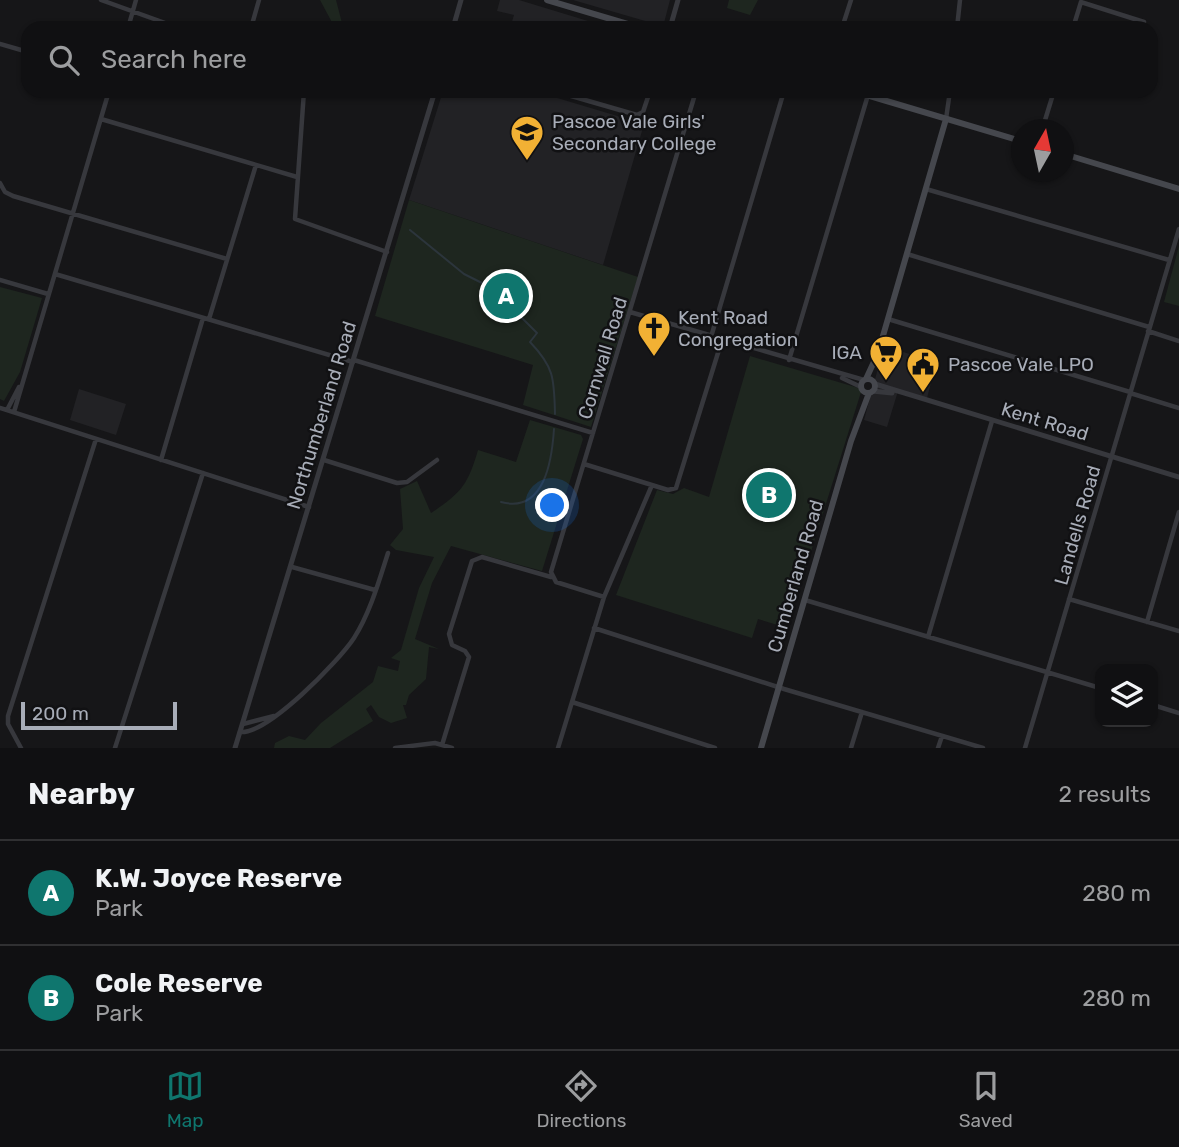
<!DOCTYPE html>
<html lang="en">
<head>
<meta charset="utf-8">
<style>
  body { margin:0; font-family:Rubik,sans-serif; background:#19191b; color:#f1f3f6 }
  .controls { position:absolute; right:21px; bottom:21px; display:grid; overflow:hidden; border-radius:14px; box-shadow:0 2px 5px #0004 }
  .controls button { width:63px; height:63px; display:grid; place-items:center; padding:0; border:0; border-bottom:2px solid #303032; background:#101012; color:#f1f3f6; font:35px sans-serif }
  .compass { position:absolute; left:1011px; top:119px; width:63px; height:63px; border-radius:50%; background:#101012; box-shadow:0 2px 5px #0004; rotate:9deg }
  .scale { position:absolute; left:21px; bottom:18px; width:156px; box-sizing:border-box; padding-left:7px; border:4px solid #a8adb8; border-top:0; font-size:19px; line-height:24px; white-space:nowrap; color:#a8adb8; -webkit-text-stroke:5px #111113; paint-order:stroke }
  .you { position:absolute; left:553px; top:506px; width:24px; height:24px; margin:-18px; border:5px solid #fff; border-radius:50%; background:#1a73e8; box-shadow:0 0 0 10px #1a73e833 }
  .badge { display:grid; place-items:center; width:46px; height:46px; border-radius:50%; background:#0f766e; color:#fff; font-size:23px; font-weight:700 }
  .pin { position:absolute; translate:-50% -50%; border:4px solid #fff; box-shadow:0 2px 7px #0006 }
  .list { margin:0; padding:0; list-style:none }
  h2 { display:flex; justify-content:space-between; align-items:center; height:91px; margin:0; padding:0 28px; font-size:30px }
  h2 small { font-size:23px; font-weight:400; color:#9c9d9f }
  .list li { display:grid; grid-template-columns:46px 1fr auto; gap:21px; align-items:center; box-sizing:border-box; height:105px; padding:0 28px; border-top:2px solid #303032 }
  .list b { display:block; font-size:26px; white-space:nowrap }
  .list p { margin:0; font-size:23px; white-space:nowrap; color:#9c9d9f }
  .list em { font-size:23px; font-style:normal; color:#9c9d9f }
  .icon { flex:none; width:38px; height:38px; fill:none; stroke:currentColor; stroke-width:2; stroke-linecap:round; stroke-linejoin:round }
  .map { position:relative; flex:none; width:1179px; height:748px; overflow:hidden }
  .search { position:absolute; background:#101012; box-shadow:0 2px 5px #0004; left:21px; right:21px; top:21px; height:77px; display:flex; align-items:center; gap:18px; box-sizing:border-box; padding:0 24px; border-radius:21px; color:#9c9d9f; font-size:26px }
  .sheet { height:301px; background:#101012 }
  nav { display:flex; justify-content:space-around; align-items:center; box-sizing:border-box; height:98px; border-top:2px solid #303032; background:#101012; font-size:19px; color:#9c9d9f }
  nav a { display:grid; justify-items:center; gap:4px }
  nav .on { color:#0f766e }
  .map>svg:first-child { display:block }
  .built { fill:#222225 }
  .green { fill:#1e261f }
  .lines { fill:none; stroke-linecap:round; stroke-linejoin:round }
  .stream { stroke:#2c353c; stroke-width:2 }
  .minor { stroke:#37383d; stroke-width:4.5 }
  .tertiary { stroke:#37383d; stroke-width:5 }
  .secondary { stroke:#45474d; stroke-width:6 }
  .labels { text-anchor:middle; stroke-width:5; stroke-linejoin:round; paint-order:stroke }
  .poi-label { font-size:19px; fill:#a8adb8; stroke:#111113; text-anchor:start }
  .street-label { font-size:19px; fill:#a8adb8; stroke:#111113 }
</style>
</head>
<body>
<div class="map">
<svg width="1179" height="748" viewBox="0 0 1179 748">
  <rect width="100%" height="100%" fill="#161618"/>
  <path class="built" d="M500,0H519L611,28H510L514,15L497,11Z
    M573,0H670L664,23L659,25Z
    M443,91H534L644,124L603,265L409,200Z
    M884,346L916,356L915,361L935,367L927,398L898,391L887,427L864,420Z
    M79,389L126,404L116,435L70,420Z"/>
  <path class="green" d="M320,0H336L342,23L335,28Z
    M729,0H758L750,15L727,8Z
    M409,200L638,277L591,427L523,405L533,365L375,316Z
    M1179,246V306L1164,302Z
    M0,287L42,298L20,372L4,401L0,399Z
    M750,356L862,389L787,628L758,619L752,638L616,595L657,490L673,494L684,488L709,497Z
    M530,420L581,435L583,439L542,571L451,546L432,583L415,639L439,649L429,647L426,679L409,695L406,705H403L407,718L391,723L379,717L371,705L366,709L373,721L330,748H274L275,743L289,736L305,740L321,723L373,682L378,666L398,671L400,661L391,658L401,650L419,588L434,557L396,550L390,545L403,529L400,489L417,481L431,513C461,493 468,485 478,450L516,462Z"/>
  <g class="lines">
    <path class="stream" d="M410,230L464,274L492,288L537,333L530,342C555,368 554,380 555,414
      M501,502C545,514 552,459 554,429"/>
    <path class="minor" d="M101,0L179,28
      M1081,2L1144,22
      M128,28L136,0
      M251,28L259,0
      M842,28L851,0
      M957,28L960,0
      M1073,28L1081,2
      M0,44L28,52
      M304,91L295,219L387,252
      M554,91L637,115L643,112L650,91
      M101,119L297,177
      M946,119L950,91
      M1042,130L1054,91
      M0,183L5,192L13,196L227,259
      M926,189L1169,260
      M907,254L1149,327
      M55,274L353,362
      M0,280L48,294
      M630,312L864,380
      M209,319L256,165
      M888,319L1130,392
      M1148,331L1179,341
      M711,337L784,91
      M354,360L593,433
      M789,360L868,95
      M842,378L861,387
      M1130,393L1179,408
      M0,408L309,507
      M7,410L19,387
      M14,412L109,91
      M161,460L203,318
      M324,460L397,483L407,482L437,460
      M584,464L668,490L676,488L722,340
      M292,567L375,590
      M604,597L556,582L551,572L696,91
      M1069,599L1179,631
      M805,600L1100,688
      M1147,622L1179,512
      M594,628L784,689L983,748
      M928,637L992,421
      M572,702L715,748
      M1153,705L1179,713
      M243,724L274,716
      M240,732C267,735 339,661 354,638C370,613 379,581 388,553
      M442,745L469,657L465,651L452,645L449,634L472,561L482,557L551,577
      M21,748L8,724V716L96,439
      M115,748L203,473
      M395,748L435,743L452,748
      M558,748L604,597L652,485
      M851,748L862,712
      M938,748L942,736
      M1025,748L1179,229"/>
    <path class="tertiary" d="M453,28L461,0
      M670,28L678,0
      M875,384L1179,477
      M872,391L892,393
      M235,748L435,91"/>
    <path class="secondary" d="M547,0L641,28
      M853,91L1021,141
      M1064,154L1179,189
      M866,379L878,353L946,119
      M861 386a7 7 0 1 1 14 0a7 7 0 1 1-14 0Z
      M761,748L851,441L869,393"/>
  </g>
  <defs>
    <symbol id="school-pin" viewBox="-11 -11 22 30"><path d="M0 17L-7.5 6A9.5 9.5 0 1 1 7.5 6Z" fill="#f2b134" stroke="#111113"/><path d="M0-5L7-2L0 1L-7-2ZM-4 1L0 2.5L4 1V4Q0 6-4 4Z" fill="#111"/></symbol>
    <symbol id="church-pin" viewBox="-11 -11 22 30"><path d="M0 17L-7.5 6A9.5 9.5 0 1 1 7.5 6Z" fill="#f2b134" stroke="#111113"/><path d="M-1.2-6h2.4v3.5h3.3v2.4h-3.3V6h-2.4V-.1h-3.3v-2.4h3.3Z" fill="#111"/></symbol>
    <symbol id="supermarket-pin" viewBox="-11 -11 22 30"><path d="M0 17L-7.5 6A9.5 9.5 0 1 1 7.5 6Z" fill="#f2b134" stroke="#111113"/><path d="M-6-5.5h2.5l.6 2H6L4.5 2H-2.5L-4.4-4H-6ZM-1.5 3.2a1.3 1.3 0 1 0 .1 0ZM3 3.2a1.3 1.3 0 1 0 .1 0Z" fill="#111"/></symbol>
    <symbol id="civic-pin" viewBox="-11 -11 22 30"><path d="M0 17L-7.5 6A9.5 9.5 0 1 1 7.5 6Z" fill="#f2b134" stroke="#111113"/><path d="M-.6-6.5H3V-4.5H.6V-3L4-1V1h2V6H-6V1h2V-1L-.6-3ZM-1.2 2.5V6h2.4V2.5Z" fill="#111"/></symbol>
  </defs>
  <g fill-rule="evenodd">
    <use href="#school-pin" x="508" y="113" width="38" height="52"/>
    <use href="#church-pin" x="635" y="309" width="38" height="52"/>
    <use href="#supermarket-pin" x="867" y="333" width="38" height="52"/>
    <use href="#civic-pin" x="904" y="345" width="38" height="52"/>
  </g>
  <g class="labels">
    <g class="poi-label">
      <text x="552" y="128">Pascoe Vale Girls'<tspan x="552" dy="22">Secondary College</tspan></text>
      <text x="678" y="324">Kent Road<tspan x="678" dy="22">Congregation</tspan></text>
      <text x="862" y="359" text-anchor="end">IGA</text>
      <text x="948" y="371">Pascoe Vale LPO</text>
    </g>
    <g class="street-label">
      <text transform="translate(602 358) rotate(-73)" y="7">Cornwall Road</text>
      <text transform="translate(321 415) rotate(-73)" y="7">Northumberland Road</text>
      <text transform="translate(1045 421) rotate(17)" y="7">Kent Road</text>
      <text transform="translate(1077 525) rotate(-74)" y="7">Landells Road</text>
      <text transform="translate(795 576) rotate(-74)" y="7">Cumberland Road</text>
    </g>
  </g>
</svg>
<div class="controls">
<button><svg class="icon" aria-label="layers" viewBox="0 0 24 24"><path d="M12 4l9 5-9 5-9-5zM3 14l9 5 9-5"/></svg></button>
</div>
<svg class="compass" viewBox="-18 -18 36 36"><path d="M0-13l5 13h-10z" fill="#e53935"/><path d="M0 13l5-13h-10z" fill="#9c9d9f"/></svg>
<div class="scale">200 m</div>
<div class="you"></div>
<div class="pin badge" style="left:506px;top:296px">A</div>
<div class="pin badge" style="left:769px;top:495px">B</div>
<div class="search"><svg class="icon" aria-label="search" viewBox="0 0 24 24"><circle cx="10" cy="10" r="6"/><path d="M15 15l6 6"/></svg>Search here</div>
</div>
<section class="sheet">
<h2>Nearby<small>2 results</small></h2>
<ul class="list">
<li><span class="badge">A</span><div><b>K.W. Joyce Reserve</b><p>Park</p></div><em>280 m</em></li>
<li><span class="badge">B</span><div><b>Cole Reserve</b><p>Park</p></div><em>280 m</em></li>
</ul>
</section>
<nav>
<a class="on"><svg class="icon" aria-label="map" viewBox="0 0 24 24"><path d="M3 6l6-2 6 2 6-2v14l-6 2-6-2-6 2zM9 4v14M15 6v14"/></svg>Map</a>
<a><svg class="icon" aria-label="directions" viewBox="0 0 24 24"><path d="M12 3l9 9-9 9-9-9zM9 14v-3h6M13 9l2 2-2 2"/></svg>Directions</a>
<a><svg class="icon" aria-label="saved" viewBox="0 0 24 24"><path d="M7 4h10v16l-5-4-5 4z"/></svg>Saved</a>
</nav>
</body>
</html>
